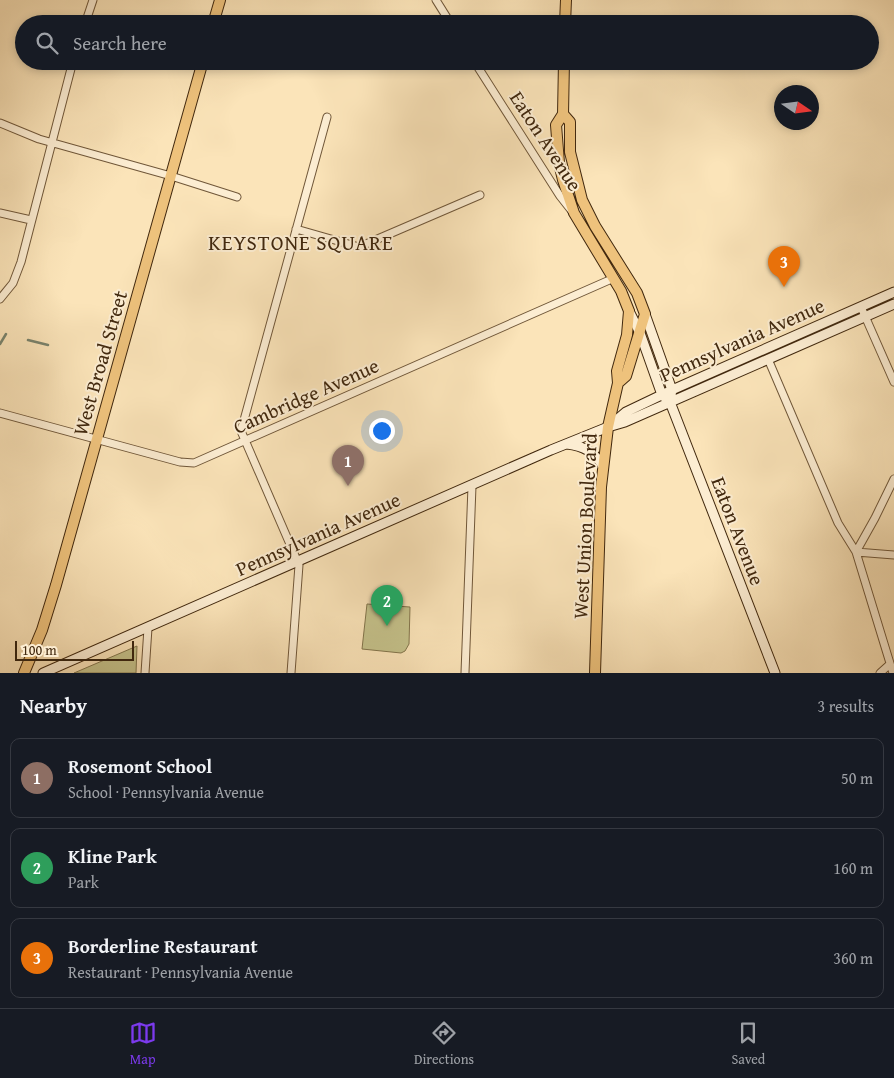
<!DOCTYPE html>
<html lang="en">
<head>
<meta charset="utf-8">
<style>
  body { margin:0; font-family:"Gentium Book Plus",serif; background:#20242c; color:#f1f3f6 }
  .compass { position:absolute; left:774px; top:85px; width:45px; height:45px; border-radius:50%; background:#171b24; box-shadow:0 2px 8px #0003; rotate:103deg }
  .scale { position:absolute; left:15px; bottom:12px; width:119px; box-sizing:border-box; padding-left:5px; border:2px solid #41280e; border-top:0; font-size:14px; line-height:18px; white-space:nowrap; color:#41280e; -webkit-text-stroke:4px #fcedd2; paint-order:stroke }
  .you { position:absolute; left:381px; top:430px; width:18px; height:18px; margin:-12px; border:4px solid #fff; border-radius:50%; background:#1a73e8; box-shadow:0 0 0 8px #1a73e833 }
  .badge { display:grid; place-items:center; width:32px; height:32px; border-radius:50%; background:#7c3aed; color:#fff; font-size:16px; font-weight:700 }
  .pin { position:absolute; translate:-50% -41px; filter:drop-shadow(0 1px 2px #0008) }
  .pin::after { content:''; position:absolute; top:26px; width:18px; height:15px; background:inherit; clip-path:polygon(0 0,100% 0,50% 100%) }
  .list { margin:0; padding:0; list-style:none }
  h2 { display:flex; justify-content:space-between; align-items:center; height:65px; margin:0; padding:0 20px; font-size:21px }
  h2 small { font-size:16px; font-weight:400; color:#9ea1a6 }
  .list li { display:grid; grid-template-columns:32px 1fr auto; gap:15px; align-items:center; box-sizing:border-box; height:80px; margin:0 10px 10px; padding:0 10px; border:1px solid #363941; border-radius:10px }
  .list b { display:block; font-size:19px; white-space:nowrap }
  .list p { margin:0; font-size:16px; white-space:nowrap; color:#9ea1a6 }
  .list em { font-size:16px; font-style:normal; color:#9ea1a6 }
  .icon { flex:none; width:28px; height:28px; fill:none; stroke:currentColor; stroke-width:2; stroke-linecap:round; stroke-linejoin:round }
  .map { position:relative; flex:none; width:894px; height:673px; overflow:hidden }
  .search { position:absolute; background:#171b24; box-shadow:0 2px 8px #0003; left:15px; right:15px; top:15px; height:55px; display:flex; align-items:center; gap:12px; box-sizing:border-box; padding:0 18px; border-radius:28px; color:#9ea1a6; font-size:19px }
  .sheet { height:335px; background:#171b24 }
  nav { display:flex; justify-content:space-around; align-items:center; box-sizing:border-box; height:70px; border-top:1px solid #363941; background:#171b24; font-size:14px; color:#9ea1a6 }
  nav a { display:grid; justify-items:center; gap:2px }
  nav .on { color:#7c3aed }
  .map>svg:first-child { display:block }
  .green { fill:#c5c28b; stroke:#83754c }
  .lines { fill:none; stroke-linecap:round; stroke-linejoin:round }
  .stream { stroke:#79836d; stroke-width:2.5 }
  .street-casing { stroke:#705739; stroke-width:9 }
  .secondary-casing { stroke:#41280e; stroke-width:11 }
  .primary-casing { stroke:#41280e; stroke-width:12 }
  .street { stroke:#fcedd2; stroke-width:7 }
  .secondary { stroke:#fcedd2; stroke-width:9 }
  .primary { stroke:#eec27c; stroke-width:10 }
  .labels { text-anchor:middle; stroke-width:4; stroke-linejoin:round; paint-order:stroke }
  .street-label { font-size:20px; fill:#41280e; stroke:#fcedd2 }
  .neighbourhood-label { font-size:21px; letter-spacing:1px; fill:#41280e; stroke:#fcedd2 }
</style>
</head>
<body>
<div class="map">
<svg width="894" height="673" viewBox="0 0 894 673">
  <rect width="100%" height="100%" fill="#fbe4b9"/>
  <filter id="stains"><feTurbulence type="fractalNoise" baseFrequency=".004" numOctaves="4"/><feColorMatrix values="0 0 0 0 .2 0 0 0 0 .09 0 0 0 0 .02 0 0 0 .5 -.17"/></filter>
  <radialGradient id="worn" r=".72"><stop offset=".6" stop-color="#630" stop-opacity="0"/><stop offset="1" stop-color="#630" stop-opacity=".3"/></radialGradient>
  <path class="green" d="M367,604L410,607L409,644L405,651L401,653L362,649Z
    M137,646L136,673H74Z"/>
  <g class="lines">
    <path class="stream" d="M28,340L48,345
      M0,344L6,334"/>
    <defs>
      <path id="street" d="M436,0L451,24
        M85,24L93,0
        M474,61L560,196L571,210
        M0,123L39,139L171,176L237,197
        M0,213L31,220
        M296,229L359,247L480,195
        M0,299L13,283L21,262L73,61
        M861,307L894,382
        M768,359L838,523L856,552L893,673
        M0,413L180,462L194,463L614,278
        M894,479L875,518L856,552L894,555
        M145,673L148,628
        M291,673L299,565L241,431L327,117
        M465,673L472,486
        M880,673L890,664"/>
      <path id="secondary" d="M629,311L640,333L662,395L670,402L775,673
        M645,314L672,390L671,395
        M612,424L626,412L672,390L894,292
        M567,444C584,446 594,452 603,466
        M43,673L551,450L608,427L625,422L894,304"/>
      <path id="primary" d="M213,24L220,0
        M565,24L566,0
        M564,61L563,114L556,125L559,163L563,180L574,213L621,291L629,311L627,335L617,371L618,383L608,427L601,487L595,673
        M563,114L570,122V152L582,200L595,226L637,293L645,314L626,376L618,383
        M24,673L42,630L56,585L203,61"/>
    </defs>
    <use href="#street" class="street-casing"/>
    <use href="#secondary" class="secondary-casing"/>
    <use href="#primary" class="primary-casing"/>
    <use href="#street" class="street"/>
    <use href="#secondary" class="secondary"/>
    <use href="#primary" class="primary"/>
  </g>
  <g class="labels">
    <g class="street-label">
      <text transform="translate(546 141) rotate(57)" y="7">Eaton Avenue</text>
      <text transform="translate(742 340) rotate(-24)" y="7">Pennsylvania Avenue</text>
      <text transform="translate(100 363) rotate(-74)" y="7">West Broad Street</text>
      <text transform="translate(306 396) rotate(-24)" y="7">Cambridge Avenue</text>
      <text transform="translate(585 526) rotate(-87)" y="7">West Union Boulevard</text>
      <text transform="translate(738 531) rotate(69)" y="7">Eaton Avenue</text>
      <text transform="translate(318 534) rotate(-24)" y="7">Pennsylvania Avenue</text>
    </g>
    <g class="neighbourhood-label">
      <text x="301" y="250">KEYSTONE SQUARE</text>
    </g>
  </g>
  <rect width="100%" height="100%" filter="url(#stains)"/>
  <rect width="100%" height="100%" fill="url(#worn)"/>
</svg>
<svg class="compass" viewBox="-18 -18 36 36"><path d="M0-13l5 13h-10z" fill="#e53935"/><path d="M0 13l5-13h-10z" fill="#9ea1a6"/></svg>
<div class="scale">100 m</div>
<div class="you"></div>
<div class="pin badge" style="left:348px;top:486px;background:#8d6e63">1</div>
<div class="pin badge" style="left:387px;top:626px;background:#2e9e5b">2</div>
<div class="pin badge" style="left:784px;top:287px;background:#e8710a">3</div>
<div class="search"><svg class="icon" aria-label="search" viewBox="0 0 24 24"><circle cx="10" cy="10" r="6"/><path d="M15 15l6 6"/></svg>Search here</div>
</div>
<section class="sheet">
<h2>Nearby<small>3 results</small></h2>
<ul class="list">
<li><span class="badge" style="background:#8d6e63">1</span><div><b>Rosemont School</b><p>School · Pennsylvania Avenue</p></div><em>50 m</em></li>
<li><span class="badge" style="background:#2e9e5b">2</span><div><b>Kline Park</b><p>Park</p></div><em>160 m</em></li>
<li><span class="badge" style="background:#e8710a">3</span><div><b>Borderline Restaurant</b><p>Restaurant · Pennsylvania Avenue</p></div><em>360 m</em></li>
</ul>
</section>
<nav>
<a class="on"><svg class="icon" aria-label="map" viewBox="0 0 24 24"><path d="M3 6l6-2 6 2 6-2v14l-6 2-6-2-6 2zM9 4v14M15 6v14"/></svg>Map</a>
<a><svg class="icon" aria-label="directions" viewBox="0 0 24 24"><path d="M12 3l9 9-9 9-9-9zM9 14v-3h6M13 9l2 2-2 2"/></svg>Directions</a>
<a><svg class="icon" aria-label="saved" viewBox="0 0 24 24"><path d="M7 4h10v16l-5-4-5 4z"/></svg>Saved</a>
</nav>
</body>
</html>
